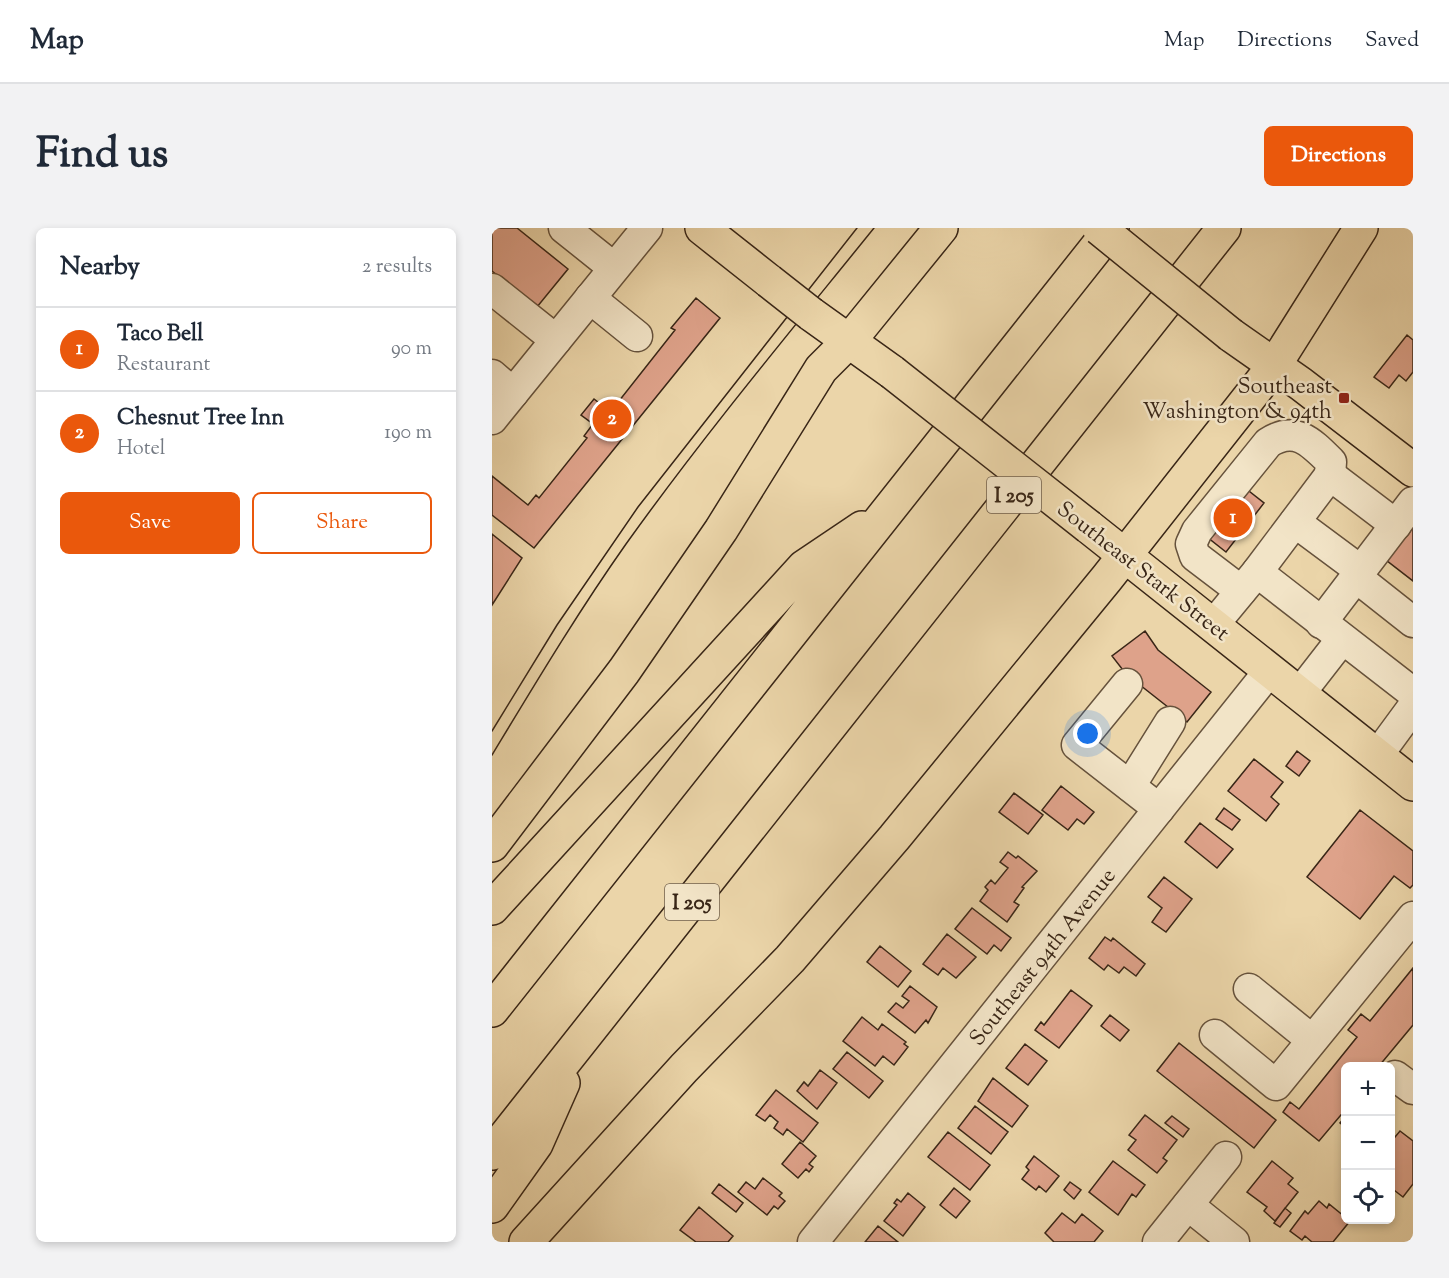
<!DOCTYPE html>
<html lang="en">
<head>
<meta charset="utf-8">
<style>
  body { margin:0; font-family:"Sorts Mill Goudy",serif; background:#f2f2f3; color:#1f2937 }
  .controls { position:absolute; right:18px; bottom:18px; display:grid; overflow:hidden; border-radius:9px; box-shadow:0 3px 9px #0003 }
  .controls button { width:54px; height:54px; display:grid; place-items:center; padding:0; border:0; border-bottom:2px solid #e0e1e3; background:#fff; color:#1f2937; font:30px sans-serif }
  .you { position:absolute; left:596px; top:506px; width:21px; height:21px; margin:-15px; border:4px solid #fff; border-radius:50%; background:#1a73e8; box-shadow:0 0 0 9px #1a73e833 }
  .badge { display:grid; place-items:center; width:39px; height:39px; border-radius:50%; background:#ea580c; color:#fff; font-size:20px; font-weight:700 }
  .pin { position:absolute; translate:-50% -50%; border:3px solid #fff; box-shadow:0 2px 6px #0006 }
  .list { margin:0; padding:0; list-style:none }
  h2 { display:flex; justify-content:space-between; align-items:center; height:78px; margin:0; padding:0 24px; font-size:26px }
  h2 small { font-size:20px; font-weight:400; color:#747a83 }
  .list li { display:grid; grid-template-columns:39px 1fr auto; gap:18px; align-items:center; box-sizing:border-box; height:84px; padding:0 24px; border-top:2px solid #e0e1e3 }
  .list b { display:block; font-size:22px; white-space:nowrap }
  .list p { margin:0; font-size:20px; white-space:nowrap; color:#747a83 }
  .list em { font-size:20px; font-style:normal; color:#747a83 }
  .actions { display:flex; gap:12px; padding:18px 24px }
  .actions a { flex:1; padding:14px 0; border:2px solid #ea580c; border-radius:9px; text-align:center; font-size:21px; color:#ea580c }
  .actions .main { background:#ea580c; color:#fff }
  .icon { flex:none; width:33px; height:33px; fill:none; stroke:currentColor; stroke-width:2; stroke-linecap:round; stroke-linejoin:round }
  .map { position:relative; flex:none; width:921px; height:1014px; overflow:hidden; border-radius:9px }
  header { display:flex; align-items:center; gap:36px; box-sizing:border-box; height:84px; padding:0 30px; background:#fff; border-bottom:2px solid #e0e1e3 }
  header strong { font-size:28px }
  nav { display:flex; gap:33px; margin-inline-start:auto; font-size:21px }
  .intro { display:flex; align-items:center; justify-content:space-between; box-sizing:border-box; height:144px; padding:0 36px }
  h1 { margin:0; font-size:42px }
  .button { padding:15px 27px; border-radius:9px; background:#ea580c; color:#fff; font-size:21px; font-weight:700 }
  main { display:flex; gap:36px; padding:0 36px }
  aside { flex:1; background:#fff; border-radius:9px; box-shadow:0 3px 9px #0003 }
  .map>svg:first-child { display:block }
  .building { fill:#dea28a; stroke:#392617; stroke-width:1.5 }
  .lines { fill:none; stroke-linecap:round; stroke-linejoin:round }
  .minor-casing { stroke:#66523c; stroke-width:33 }
  .major-casing { stroke:#392617; stroke-width:36 }
  .highway-casing { stroke:#392617; stroke-width:36 }
  .minor { stroke:#f2e4c7; stroke-width:30 }
  .major { stroke:#ebd5a9; stroke-width:33 }
  .highway { stroke:#ebd5a9; stroke-width:33 }
  .tram { stroke:#392617; stroke-width:1.5 }
  .major-bridge-casing { stroke:#392617; stroke-width:36; stroke-linecap:butt }
  .major-bridge { stroke:#ebd5a9; stroke-width:33 }
  .poi-dot { fill:#8f2418; stroke:#f2e4c7; stroke-width:2 }
  .labels { text-anchor:middle; stroke-width:5; stroke-linejoin:round; paint-order:stroke }
  .shield { fill:#f2e4c7; stroke:#705f4c; stroke-width:1.5 }
  .shield-label { font-size:21px; font-weight:bold; fill:#392617 }
  .poi-label { font-size:22px; fill:#392617; stroke:#f2e4c7; text-anchor:end }
  .street-label { font-size:22px; fill:#392617; stroke:#f2e4c7 }
</style>
</head>
<body>
<header>
<strong>Map</strong>
<nav><a>Map</a><a>Directions</a><a>Saved</a></nav>
</header>
<div class="intro"><h1>Find us</h1><a class="button">Directions</a></div>
<main>
<aside>
<h2>Nearby<small>2 results</small></h2>
<ul class="list">
<li><span class="badge">1</span><div><b>Taco Bell</b><p>Restaurant</p></div><em>90 m</em></li>
<li><span class="badge">2</span><div><b>Chesnut Tree Inn</b><p>Hotel</p></div><em>190 m</em></li>
</ul>
<div class="actions"><a class="main">Save</a><a>Share</a></div>
</aside>
<div class="map">
<svg width="921" height="1014" viewBox="0 0 921 1014">
  <rect width="100%" height="100%" fill="#ebd5a9"/>
  <filter id="stains"><feTurbulence type="fractalNoise" baseFrequency=".00333" numOctaves="4"/><feColorMatrix values="0 0 0 0 .2 0 0 0 0 .09 0 0 0 0 .02 0 0 0 .5 -.17"/></filter>
  <radialGradient id="worn" r=".72"><stop offset=".6" stop-color="#630" stop-opacity="0"/><stop offset="1" stop-color="#630" stop-opacity=".3"/></radialGradient>
  <path class="building" d="M0,0H25L76,41L45,79L0,43Z
    M204,70L228,90L42,320L0,287V248L36,277L44,267L47,270L95,210L92,208L101,196L89,187L102,171L115,181L123,170L127,173L183,102L179,100Z
    M915,107L921,112V144L914,153L907,147L897,160L882,149Z
    M748,256L772,275L734,324L710,305Z
    M921,298V353L894,332Z
    M0,306L30,330L0,377Z
    M653,403L666,422L719,464L695,494L634,446L620,428Z
    M805,523L818,533L807,548L794,538Z
    M762,531L791,554L779,569L787,576L774,593L736,563Z
    M569,558L602,584L592,596L585,591L576,602L550,582Z
    M522,565L551,587L536,606L507,584Z
    M732,580L748,592L740,602L724,591Z
    M868,582L921,623V657L918,660L902,648L868,691L815,649Z
    M708,595L741,621L725,640L693,614Z
    M516,624L524,630L526,628L545,643L530,659L532,660L522,674L527,677L515,694L488,673L496,662L493,659L499,652L503,656L516,640L508,634Z
    M672,649L700,671L674,704L660,694L670,680L656,669Z
    M480,680L519,710L509,723L502,717L495,726L463,701Z
    M455,706L484,729L464,750L451,740L446,747L431,736Z
    M613,709L619,713L621,710L653,736L644,748L632,739L627,745L616,737L612,742L597,730Z
    M388,718L419,743L406,759L375,734Z
    M921,740V797L887,838H854V881L827,913L791,884L798,874L807,881L865,809L856,802L869,786L878,793Z
    M418,758L445,779L436,795L434,792L423,805L396,784L404,775L411,780L417,773L410,768Z
    M579,762L600,778L567,820L543,802L549,794L552,797Z
    M618,787L637,802L628,813L609,798Z
    M370,789L386,802L390,796L414,814L412,816L416,819L402,837L391,828L383,838L351,813Z
    M687,815L784,892L762,920L665,843Z
    M533,816L555,833L536,857L514,840Z
    M355,824L391,853L377,870L341,841Z
    M328,842L345,855L325,881L305,863L312,854L316,858Z
    M501,850L536,878L520,899L486,873Z
    M284,862L326,895L311,914L295,901L291,907L282,900L286,894L278,887L273,893L264,887Z
    M483,878L516,904L499,926L466,900Z
    M653,887L685,912L671,930L675,933L665,945L636,922L644,912L637,907Z
    M680,888L697,901L691,909L673,895Z
    M854,888V900L848,895Z
    M908,903L921,913V956L911,969L898,959V915Z
    M456,904L498,937L478,962L436,929Z
    M308,914L324,928L317,936L321,939L317,944L314,941L306,950L290,936Z
    M542,928L567,948L554,964L547,958L544,962L530,951L537,942L534,939Z
    M621,933L653,957L644,969L640,966L626,987L597,964Z
    M780,933L801,950L796,956L806,964L783,993L772,983L775,979L755,964Z
    M271,950L290,965L287,968L293,973L286,981L282,978L275,987L246,964L254,954L263,961Z
    M578,954L589,962L582,971L572,962Z
    M227,956L251,975L244,984L220,965Z
    M462,960L478,973L464,990L448,977Z
    M416,965L433,979L411,1008L392,993L405,977L402,975L405,971L409,974Z
    M827,973L835,980L837,976L858,993L841,1014H820L813,1008L810,1012L798,1003L813,983L816,986Z
    M207,979L241,1008L236,1014H204L188,1002Z
    M793,980L799,985L788,999L782,995Z
    M570,985L583,995L590,986L611,1003L602,1014H562L553,1005Z
    M386,998L406,1014H373Z"/>
  <g class="lines">
    <defs>
      <g id="minor">
        <path d="M72,0L122,40"/>
        <path d="M0,61L64,112"/>
        <path d="M98,70L145,108"/>
        <path d="M0,147L21,165"/>
        <path d="M0,191L155,0"/>
        <path d="M803,294L869,343"/>
        <path d="M765,344L838,247L904,297"/>
        <path d="M864,349L921,394"/>
        <path d="M749,363L703,328L699,316L705,303L776,215C803,197 819,214 839,234L838,247"/>
        <path d="M829,395L921,274"/>
        <path d="M722,396L765,344L921,465"/>
        <path d="M635,456L585,517L667,581"/>
        <path d="M808,465L850,411"/>
        <path d="M885,528L921,479"/>
        <path d="M638,558L678,494"/>
        <path d="M757,761L820,812"/>
        <path d="M723,807L784,857L921,689"/>
        <path d="M903,848L921,861"/>
        <path d="M696,977L742,1014"/>
        <path id="s1" d="M321,1014L778,442"/>
        <path d="M666,1014L734,929"/>
      </g>
      <path id="major" d="M210,0L277,53
        M319,86L400,144
        M739,107L809,156L921,242
        M597,299L921,556"/>
      <path id="highway" d="M0,617L132,443L229,302L329,141L358,112L449,0
        M0,680L312,339L370,300
        M0,782L620,0
        M0,925L732,0
        M0,978L44,916L71,855
        M34,1014L192,840L298,731L402,610L615,350L782,138L869,0"/>
    </defs>
    <use href="#minor" class="minor-casing"/>
    <use href="#major" class="major-casing"/>
    <use href="#highway" class="highway-casing"/>
    <use href="#minor" class="minor"/>
    <use href="#major" class="major"/>
    <use href="#highway" class="highway"/>
    <path class="tram" d="M0,503L65,397L146,279L365,0
      M0,527C43,456 86,384 134,316C212,207 298,104 382,0"/>
    <defs>
      <path id="major-bridge" d="M607,0L739,107
        M277,53L319,86
        M400,144L597,299"/>
    </defs>
    <use href="#major-bridge" class="major-bridge-casing"/>
    <use href="#major-bridge" class="major-bridge"/>
  </g>
  <rect class="poi-dot" x="846" y="164" width="12" height="12" rx="3"/>
  <g class="labels">
    <g class="shield">
      <rect x="495" y="249" width="54" height="36" rx="4.5"/>
      <rect x="173" y="656" width="54" height="36" rx="4.5"/>
    </g>
    <g class="shield-label">
      <text x="522" y="274">I 205</text>
      <text x="200" y="681">I 205</text>
    </g>
    <g class="poi-label">
      <text x="840" y="165">Southeast<tspan x="840" dy="25">Washington &amp; 94th</tspan></text>
    </g>
    <g class="street-label">
      <text transform="translate(652 342) rotate(38)" y="8">Southeast Stark Street</text>
      <text dy="8" stroke="none"><textPath href="#s1" startOffset="366">Southeast 94th Avenue</textPath></text>
    </g>
  </g>
  <rect width="100%" height="100%" filter="url(#stains)"/>
  <rect width="100%" height="100%" fill="url(#worn)"/>
</svg>
<div class="controls">
<button>+</button>
<button>−</button>
<button><svg class="icon" aria-label="locate" viewBox="0 0 24 24"><circle cx="12" cy="12" r="6"/><path d="M12 2v4M12 18v4M2 12h4M18 12h4"/></svg></button>
</div>
<div class="you"></div>
<div class="pin badge" style="left:741px;top:290px">1</div>
<div class="pin badge" style="left:120px;top:191px">2</div>
</div>
</main>
</body>
</html>
